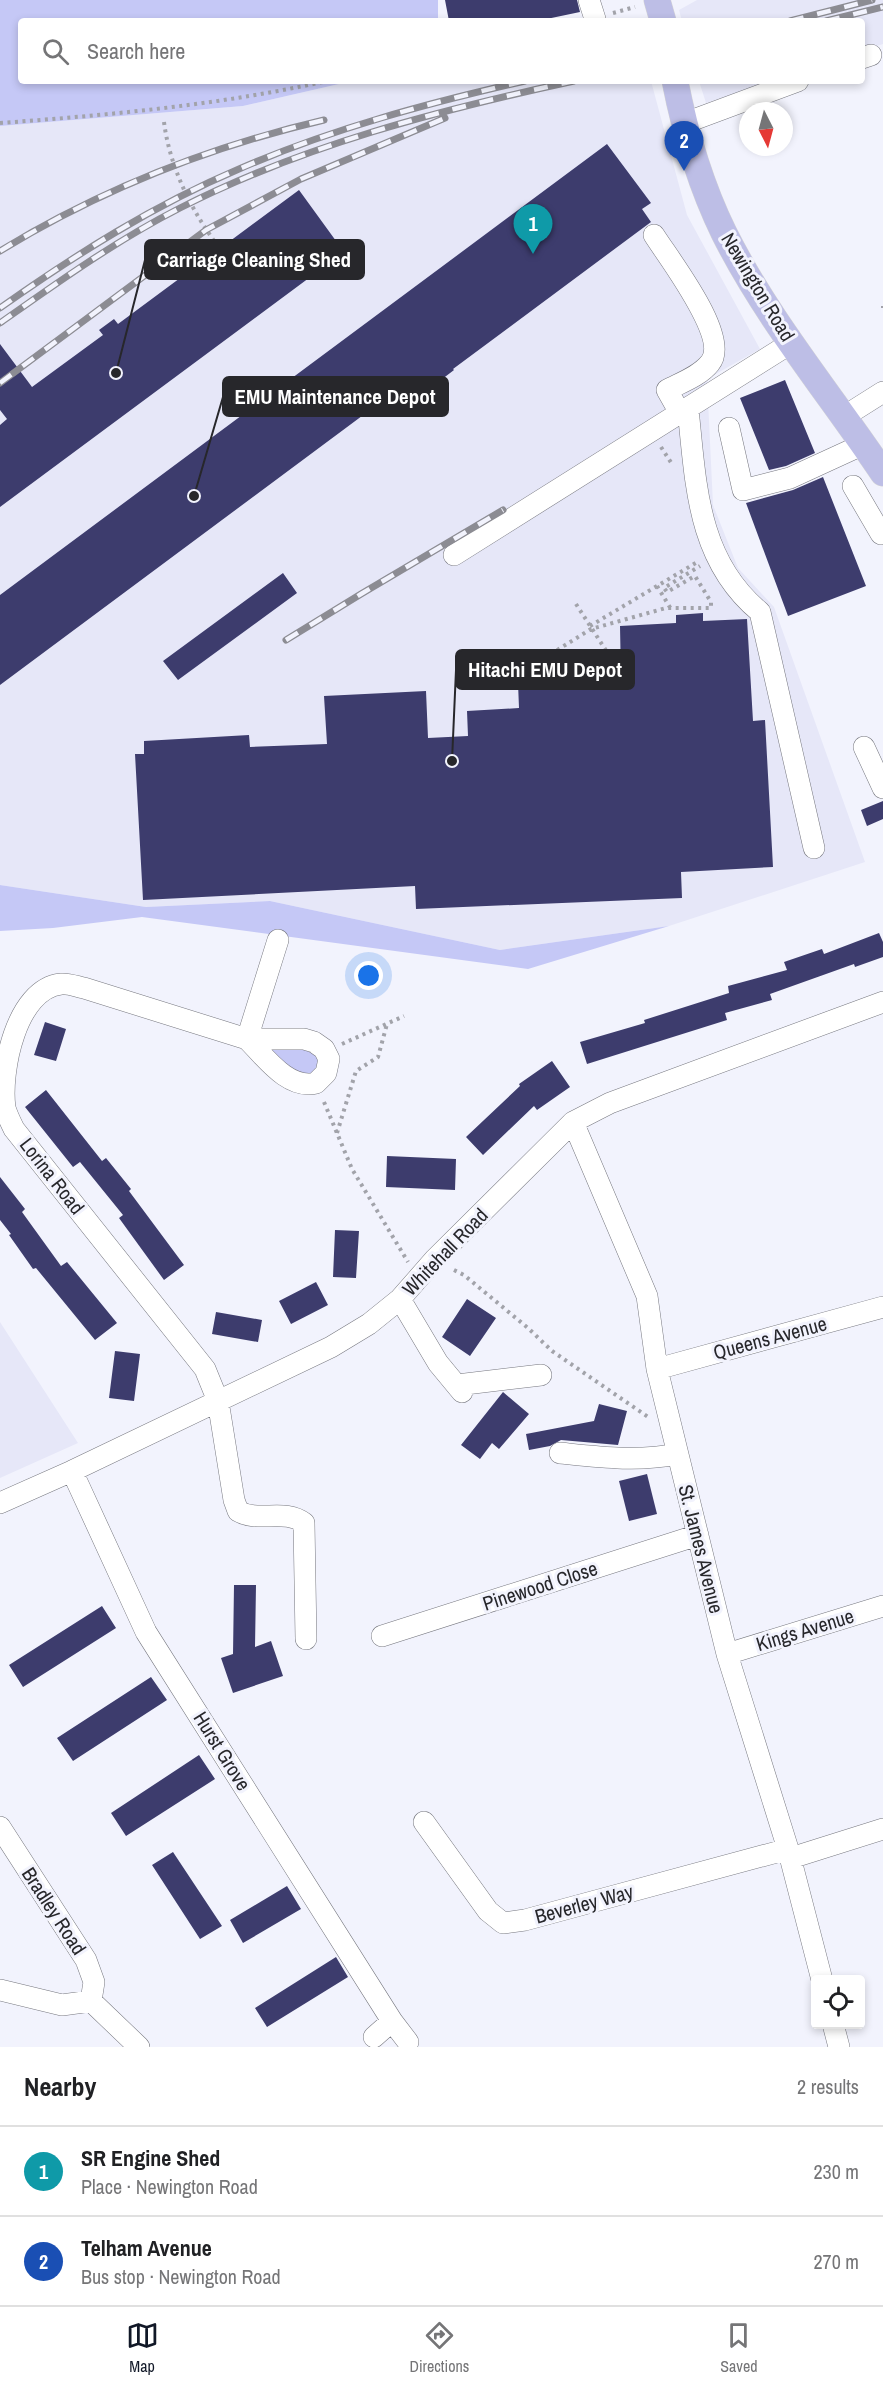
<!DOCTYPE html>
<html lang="en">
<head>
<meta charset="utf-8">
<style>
  body { margin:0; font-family:"Archivo Narrow",sans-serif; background:#f6f6f6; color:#202124 }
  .controls { position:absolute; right:18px; bottom:18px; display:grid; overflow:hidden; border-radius:6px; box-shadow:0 3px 9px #0003 }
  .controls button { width:54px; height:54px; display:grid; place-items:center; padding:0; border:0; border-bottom:2px solid #e0e0e0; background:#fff; color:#202124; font:30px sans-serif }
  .compass { position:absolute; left:739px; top:102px; width:54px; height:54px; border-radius:50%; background:#fff; box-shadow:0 3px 9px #0003; rotate:174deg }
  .you { position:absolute; left:369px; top:976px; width:21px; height:21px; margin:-15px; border:4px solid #fff; border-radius:50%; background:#1a73e8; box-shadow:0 0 0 9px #1a73e833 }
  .badge { display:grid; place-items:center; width:39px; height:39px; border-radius:50%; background:#111827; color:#fff; font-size:20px; font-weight:700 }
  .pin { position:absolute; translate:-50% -50px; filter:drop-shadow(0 2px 3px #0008) }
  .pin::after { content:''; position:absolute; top:32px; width:21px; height:18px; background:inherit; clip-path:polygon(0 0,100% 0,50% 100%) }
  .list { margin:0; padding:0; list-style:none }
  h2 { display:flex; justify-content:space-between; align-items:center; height:78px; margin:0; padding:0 24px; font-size:26px }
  h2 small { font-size:20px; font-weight:400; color:#757577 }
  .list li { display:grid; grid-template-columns:39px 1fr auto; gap:18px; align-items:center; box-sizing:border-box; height:90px; padding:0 24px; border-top:2px solid #e0e0e0 }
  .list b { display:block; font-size:22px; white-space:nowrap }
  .list p { margin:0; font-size:20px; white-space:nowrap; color:#757577 }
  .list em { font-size:20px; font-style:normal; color:#757577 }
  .icon { flex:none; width:33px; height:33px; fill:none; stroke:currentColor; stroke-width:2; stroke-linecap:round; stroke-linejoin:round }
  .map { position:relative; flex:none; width:883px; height:2047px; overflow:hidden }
  .search { position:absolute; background:#fff; box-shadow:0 3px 9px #0003; left:18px; right:18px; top:18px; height:66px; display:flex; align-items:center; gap:15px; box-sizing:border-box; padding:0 21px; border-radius:6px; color:#757577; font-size:22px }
  .sheet { height:258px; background:#fff }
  nav { display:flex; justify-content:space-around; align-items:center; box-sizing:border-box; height:84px; border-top:2px solid #e0e0e0; background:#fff; font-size:16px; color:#757577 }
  nav a { display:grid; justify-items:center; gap:3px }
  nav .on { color:#111827 }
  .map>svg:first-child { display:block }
  .built { fill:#e6e7f8 }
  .green { fill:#c5c8f6 }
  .building { fill:#3d3c6d }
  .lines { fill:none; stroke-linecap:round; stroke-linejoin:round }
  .minor-casing { stroke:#76777f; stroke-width:22 }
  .major-casing { stroke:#d4d4d5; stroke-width:27 }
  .path { stroke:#a2a3aa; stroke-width:4; stroke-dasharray:3 4.5; stroke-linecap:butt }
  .minor { stroke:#fff; stroke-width:21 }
  .major { stroke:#bdbee6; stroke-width:26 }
  .rail-casing { stroke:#8c8c93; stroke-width:7 }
  .rail { stroke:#f2f3fd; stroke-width:4.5; stroke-dasharray:14; stroke-linecap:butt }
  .labels { text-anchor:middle; stroke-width:6; stroke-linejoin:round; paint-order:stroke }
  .street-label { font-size:20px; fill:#27272b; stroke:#f2f3fd }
  .leader { fill:none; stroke:#27272b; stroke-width:2 }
  .callout-dot { fill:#27272b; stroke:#f2f3fd; stroke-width:2 }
  .callout { fill:#27272b; stroke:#27272b; stroke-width:2 }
  .callout-label { font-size:21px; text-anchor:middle; font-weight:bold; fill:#fff }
</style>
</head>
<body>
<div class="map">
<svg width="883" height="2047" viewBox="0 0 883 2047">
  <rect width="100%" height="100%" fill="#f2f3fd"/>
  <path class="built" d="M697,0H883V44L862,51V21H682L679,10Z
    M352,81H651L687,215L760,349L707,379L713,505L738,568L774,607L865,862L669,926L500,950L270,901L146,907L0,885V126L243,106Z
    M699,81H773L706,103Z
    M0,1322L78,1443L0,1478Z"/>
  <path class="green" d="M0,0H438V21H21V81H352L243,106L0,126Z
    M0,885L146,907L270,901L500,950L669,926L528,969L142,917L53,928L0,931Z
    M262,1045H303L319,1053L321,1070L301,1079Z"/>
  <path class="building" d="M445,0H577L580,12L537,21H449Z
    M607,144L651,203L642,209L651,222L453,369L454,370L420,396L409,381L0,685V595Z
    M299,190L344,252L0,507V425L7,419L0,410V344L32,387L103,335L99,330L114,319L118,324Z
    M785,380L815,453L786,466L769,470L740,398Z
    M823,477L866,586L788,616L746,503L793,490Z
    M283,573L297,593L178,680L163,661Z
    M703,613V621L747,619L753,721L765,720L773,867L681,872L682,898L416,909L415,886L143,900L135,754H144V741L249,735L250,747L327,744L324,696L426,691L428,738L468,736L467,711L519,708L518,683L621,678L620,626L676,623V615Z
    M883,801V819L867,826L861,810Z
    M879,933L883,942V957L855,967L854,964L770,994L772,1000L725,1013L727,1020L587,1064L580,1042L645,1023L644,1020L729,993L728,986L787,970L784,962L822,949L824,954Z
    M45,1022L66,1029L56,1061L34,1055Z
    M552,1061L570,1087L537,1110L534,1106L483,1155L466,1137L520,1086L519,1084Z
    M46,1090L102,1161L106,1158L131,1189L129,1191L184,1265L164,1280L119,1218L123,1215L80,1162L73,1167L25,1107Z
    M387,1156L456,1159L455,1190L386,1187Z
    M0,1177L25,1209L22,1212L61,1266L67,1262L117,1323L95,1340L36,1268L33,1269L9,1235L11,1234L0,1220Z
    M335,1230L359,1231L356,1278L333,1277Z
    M316,1282L328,1305L291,1324L279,1301Z
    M467,1299L496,1318L470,1356L442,1337Z
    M216,1312L262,1320L258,1342L212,1334Z
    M115,1351L140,1354L134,1401L109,1398Z
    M503,1392L529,1414L499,1449L492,1443L480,1459L461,1445Z
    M599,1404L627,1411L618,1445L561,1440L550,1446L529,1450L526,1434L594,1421Z
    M647,1474L657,1514L629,1521L619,1481Z
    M234,1585H256L255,1647L271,1641L283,1676L233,1693L221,1658L233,1654Z
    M102,1606L116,1628L23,1687L9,1665Z
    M151,1677L167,1700L73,1761L57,1738Z
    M199,1755L215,1779L126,1836L111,1813Z
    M173,1852L222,1926L200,1939L152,1865Z
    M287,1886L301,1909L243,1943L230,1920Z
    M336,1957L348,1977L267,2027L255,2008Z"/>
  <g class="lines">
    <defs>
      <path id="minor" d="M589,0L595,19
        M862,58L871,55
        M685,123L798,81
        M654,235C669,259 731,338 710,363C700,376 680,383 667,390L680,413
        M688,409C696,484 697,560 760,612L814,848
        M845,416L883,392
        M729,428L743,490L790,478L864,444
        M853,486L881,534
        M454,555L791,343
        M864,747L883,788
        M247,1039C265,1057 288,1090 316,1083L326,1073L329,1059L324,1049L314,1042L304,1039H247L84,988C78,987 68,983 61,984C16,989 0,1071 5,1108C7,1115 11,1123 14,1129L205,1369L218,1401L234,1500L238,1511C258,1523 285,1508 304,1523L306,1639
        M247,1039L278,940
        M573,1122L647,1296L657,1369L727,1654L788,1849L822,1980
        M400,1299L438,1363L462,1392
        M657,1369L883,1307
        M457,1385L541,1375
        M560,1453C599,1457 638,1462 677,1454
        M72,1471L146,1632L392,2021L408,2042
        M0,1503L72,1471L331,1347L369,1324L400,1299L435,1259L573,1122L610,1103L883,1002
        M382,1636L698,1535
        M727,1654L883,1606
        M424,1822L488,1911L503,1923L525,1920L788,1849
        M0,1827L86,1960L94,1982L91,2001
        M791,1858L883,1829
        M0,1990L62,2005L91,2001
        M91,2001L139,2047
        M833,2024L839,2047
        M374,2037L392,2021"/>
      <path id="major" d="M657,0L663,21
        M675,81C685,132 701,186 724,233C767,319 830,394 883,473"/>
    </defs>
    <use href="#minor" class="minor-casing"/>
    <use href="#major" class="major-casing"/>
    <path class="path" d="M613,13L635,7
      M164,122C170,169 193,214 221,250
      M0,123C110,115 219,105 327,81
      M883,306V308
      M661,447L672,464
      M657,586L671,609
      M576,604L616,666
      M590,626L699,561
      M538,662L591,629L666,608H711V602L695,576L667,592L664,588L700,566
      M342,1044L404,1016
      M324,1102L352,1169L408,1262
      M337,1133L356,1071L378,1057L387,1024
      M454,1270L464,1275L528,1328L552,1351L648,1417"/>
    <use href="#minor" class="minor"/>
    <use href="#major" class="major"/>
    <defs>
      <path id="rail" d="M790,21L872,0
        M826,21L883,7
        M0,251C102,189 208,147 324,120
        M0,308C75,255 154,205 239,169C331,129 428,103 525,81
        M0,323C58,282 117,240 180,208C304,145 439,110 574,81
        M0,383L206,230L301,179L445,118
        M286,640L361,594L503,510"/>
    </defs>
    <use href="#rail" class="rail-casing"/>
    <use href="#rail" class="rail"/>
  </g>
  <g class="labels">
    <g class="street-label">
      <text transform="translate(758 287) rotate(59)" y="7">Newington Road</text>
      <text transform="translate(52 1176) rotate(52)" y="7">Lorina Road</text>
      <text transform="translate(445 1252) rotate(-46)" y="7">Whitehall Road</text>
      <text transform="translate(770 1338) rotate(-15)" y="7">Queens Avenue</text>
      <text transform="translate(701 1549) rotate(76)" y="7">St. James Avenue</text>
      <text transform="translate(540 1586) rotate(-18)" y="7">Pinewood Close</text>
      <text transform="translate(805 1630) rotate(-17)" y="7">Kings Avenue</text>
      <text transform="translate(222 1751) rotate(58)" y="7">Hurst Grove</text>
      <text transform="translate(584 1904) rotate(-15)" y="7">Beverley Way</text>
      <text transform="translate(54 1911) rotate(57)" y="7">Bradley Road</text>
    </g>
  </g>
  <path class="leader" d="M116 373L145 260M194 496L223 397M452 761L456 670"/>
  <g class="callout-dot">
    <circle cx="116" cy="373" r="6"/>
    <circle cx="194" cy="496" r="6"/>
    <circle cx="452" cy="761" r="6"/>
  </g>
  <g class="callout">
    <rect x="145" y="240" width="219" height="39" rx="6"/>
    <rect x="223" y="377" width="225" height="39" rx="6"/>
    <rect x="456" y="650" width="178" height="39" rx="6"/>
  </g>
  <g class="callout-label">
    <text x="254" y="267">Carriage Cleaning Shed</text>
    <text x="335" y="404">EMU Maintenance Depot</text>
    <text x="545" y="677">Hitachi EMU Depot</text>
  </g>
</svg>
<div class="controls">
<button><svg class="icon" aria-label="locate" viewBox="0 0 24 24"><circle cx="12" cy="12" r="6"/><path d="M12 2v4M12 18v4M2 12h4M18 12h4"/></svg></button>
</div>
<svg class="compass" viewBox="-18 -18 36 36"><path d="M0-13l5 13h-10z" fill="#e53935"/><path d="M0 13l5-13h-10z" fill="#757577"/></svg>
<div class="you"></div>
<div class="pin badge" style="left:533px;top:254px;background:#0f9aa8">1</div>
<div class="pin badge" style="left:684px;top:171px;background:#1a4fb4">2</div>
<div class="search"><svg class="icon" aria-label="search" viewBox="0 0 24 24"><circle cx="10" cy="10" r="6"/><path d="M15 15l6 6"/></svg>Search here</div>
</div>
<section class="sheet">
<h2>Nearby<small>2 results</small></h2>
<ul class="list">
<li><span class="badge" style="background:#0f9aa8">1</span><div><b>SR Engine Shed</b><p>Place · Newington Road</p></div><em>230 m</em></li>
<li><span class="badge" style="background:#1a4fb4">2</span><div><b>Telham Avenue</b><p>Bus stop · Newington Road</p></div><em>270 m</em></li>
</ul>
</section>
<nav>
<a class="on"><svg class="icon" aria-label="map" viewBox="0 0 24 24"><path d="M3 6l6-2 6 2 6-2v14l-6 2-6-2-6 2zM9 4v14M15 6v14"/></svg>Map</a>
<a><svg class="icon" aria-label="directions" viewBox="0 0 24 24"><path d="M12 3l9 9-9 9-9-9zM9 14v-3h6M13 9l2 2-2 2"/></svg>Directions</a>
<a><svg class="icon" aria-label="saved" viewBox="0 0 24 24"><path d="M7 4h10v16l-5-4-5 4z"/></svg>Saved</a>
</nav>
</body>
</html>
